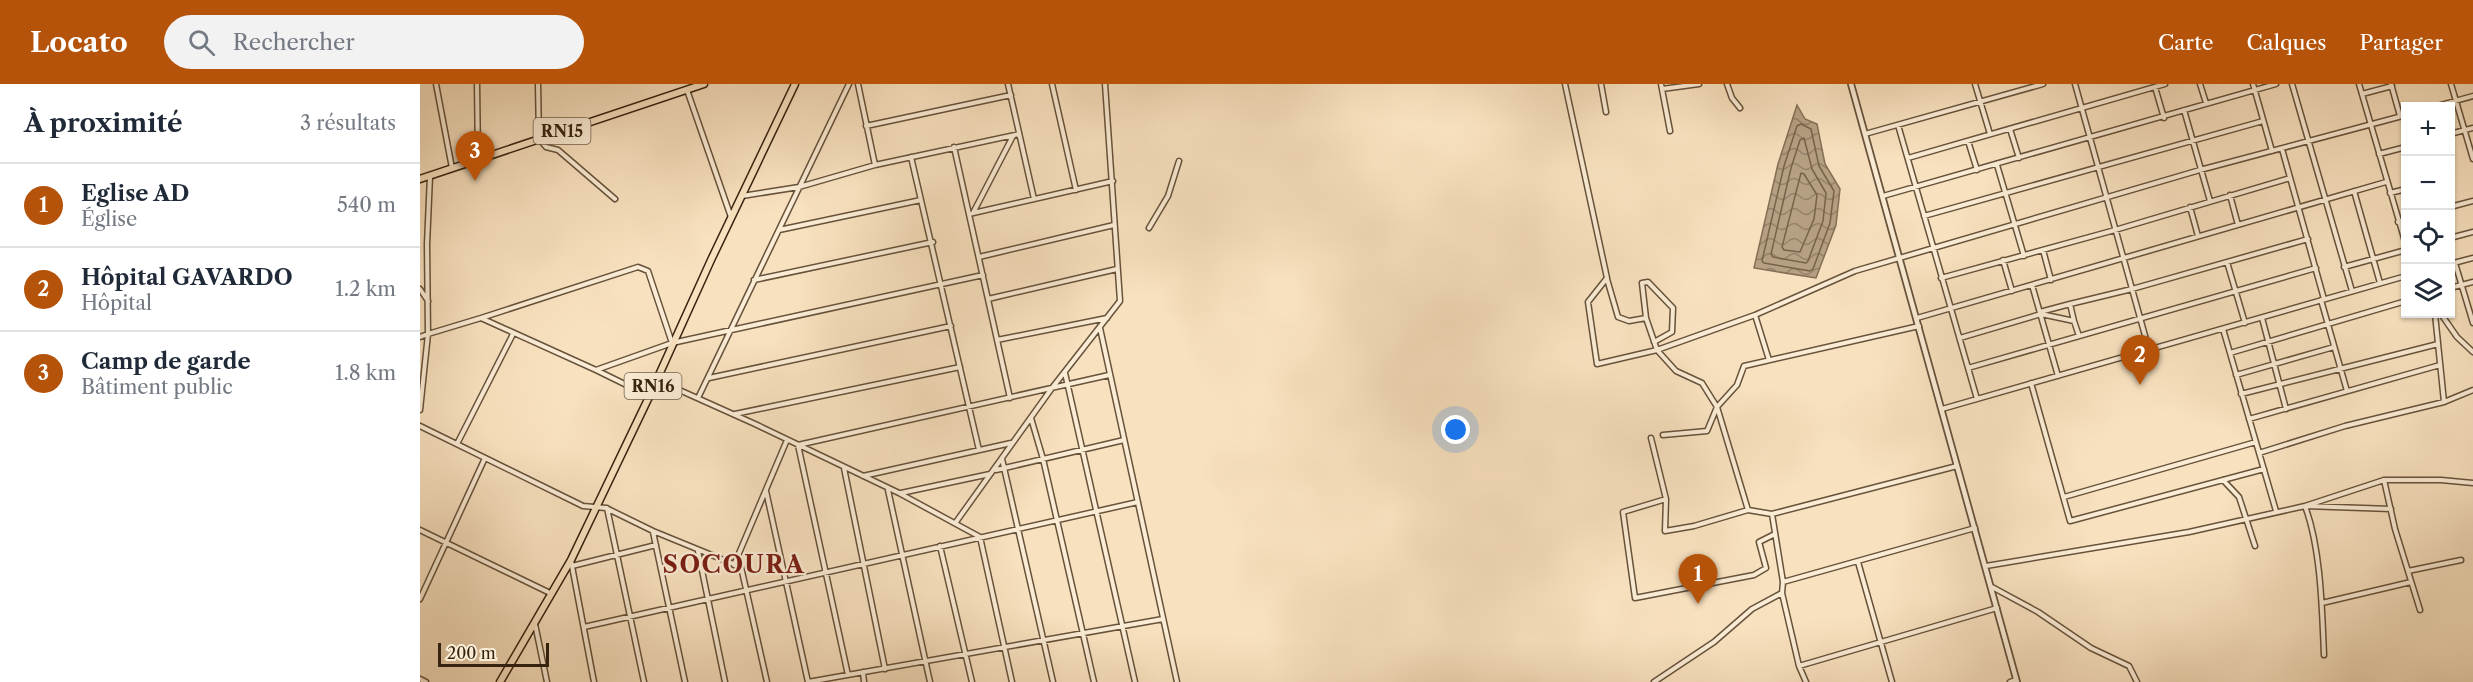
<!DOCTYPE html>
<html lang="fr">
<head>
<meta charset="utf-8">
<style>
  body { margin:0; font-family:"Libre Caslon Text",serif; background:#f2f2f3; color:#1f2937 }
  .controls { position:absolute; right:18px; top:18px; display:grid; overflow:hidden; border-radius:0px; box-shadow:0 2px 4px #0004 }
  .controls button { width:54px; height:54px; display:grid; place-items:center; padding:0; border:0; border-bottom:2px solid #e0e1e3; background:#fff; color:#1f2937; font:30px sans-serif }
  .scale { position:absolute; left:18px; bottom:15px; width:111px; box-sizing:border-box; padding-left:6px; border:3px solid #37230f; border-top:0; font-size:16px; line-height:21px; white-space:nowrap; color:#37230f; -webkit-text-stroke:4px #faecd5; paint-order:stroke }
  .you { position:absolute; left:1036px; top:346px; width:21px; height:21px; margin:-15px; border:4px solid #fff; border-radius:50%; background:#1a73e8; box-shadow:0 0 0 9px #1a73e833 }
  .badge { display:grid; place-items:center; width:39px; height:39px; border-radius:50%; background:#b45309; color:#fff; font-size:20px; font-weight:700 }
  .pin { position:absolute; translate:-50% -50px; filter:drop-shadow(0 2px 3px #0008) }
  .pin::after { content:''; position:absolute; top:32px; width:21px; height:18px; background:inherit; clip-path:polygon(0 0,100% 0,50% 100%) }
  .list { margin:0; padding:0; list-style:none }
  h2 { display:flex; justify-content:space-between; align-items:center; height:78px; margin:0; padding:0 24px; font-size:26px }
  h2 small { font-size:20px; font-weight:400; color:#747a83 }
  .list li { display:grid; grid-template-columns:39px 1fr auto; gap:18px; align-items:center; box-sizing:border-box; height:84px; padding:0 24px; border-top:2px solid #e0e1e3 }
  .list b { display:block; font-size:22px; white-space:nowrap }
  .list p { margin:0; font-size:20px; white-space:nowrap; color:#747a83 }
  .list em { font-size:20px; font-style:normal; color:#747a83 }
  .icon { flex:none; width:33px; height:33px; fill:none; stroke:currentColor; stroke-width:2; stroke-linecap:round; stroke-linejoin:round }
  .map { position:relative; flex:none; width:2053px; height:598px; overflow:hidden }
  header { display:flex; align-items:center; gap:36px; box-sizing:border-box; height:84px; padding:0 30px; background:#b45309; color:#fff }
  header strong { font-size:28px }
  nav { display:flex; gap:33px; margin-inline-start:auto; font-size:21px }
  .search { width:420px; height:54px; background:#f2f2f3; display:flex; align-items:center; gap:15px; box-sizing:border-box; padding:0 21px; border-radius:33px; color:#747a83; font-size:22px }
  main { display:flex }
  aside { flex:1; background:#fff }
  .map>svg:first-child { display:block }
  .water { fill:url(#water-waves); stroke:#836e55; stroke-width:1.5 }
  .lines { fill:none; stroke-linecap:round; stroke-linejoin:round }
  .shore { stroke:#766249; stroke-width:1.5 }
  .minor-casing { stroke:#67523b; stroke-width:7 }
  .tertiary-casing { stroke:#67523b; stroke-width:8 }
  .primary-casing { stroke:#37230f; stroke-width:9 }
  .minor { stroke:#faecd5; stroke-width:4 }
  .tertiary { stroke:#faecd5; stroke-width:4.5 }
  .primary { stroke:#f8e1bf; stroke-width:6 }
  .labels { text-anchor:middle; stroke-width:4.5; stroke-linejoin:round; paint-order:stroke }
  .shield { fill:#faecd5; stroke:#725f4a; stroke-width:1.5 }
  .shield-label { font-size:16px; font-weight:bold; fill:#37230f }
  .district-label { font-size:24px; font-weight:bold; letter-spacing:1.5px; fill:#7a1f14; stroke:#faecd5 }
</style>
</head>
<body>
<header>
<strong>Locato</strong>
<div class="search"><svg class="icon" aria-label="search" viewBox="0 0 24 24"><circle cx="10" cy="10" r="6"/><path d="M15 15l6 6"/></svg>Rechercher</div>
<nav><a>Carte</a><a>Calques</a><a>Partager</a></nav>
</header>
<main>
<aside>
<h2>À proximité<small>3 résultats</small></h2>
<ul class="list">
<li><span class="badge">1</span><div><b>Eglise AD</b><p>Église</p></div><em>540 m</em></li>
<li><span class="badge">2</span><div><b>Hôpital GAVARDO</b><p>Hôpital</p></div><em>1.2 km</em></li>
<li><span class="badge">3</span><div><b>Camp de garde</b><p>Bâtiment public</p></div><em>1.8 km</em></li>
</ul>
</aside>
<div class="map">
<svg width="2053" height="598" viewBox="0 0 2053 598">
  <defs>
    <pattern id="water-waves" width="16" height="10" patternUnits="userSpaceOnUse" patternTransform="scale(1.5)"><rect width="16" height="10" fill="#b6a083"/><path d="M0 5q4-4 8 0t8 0" fill="none" stroke="#95826a"/></pattern>
  </defs>
  <rect width="100%" height="100%" fill="#f8e1bf"/>
  <filter id="stains"><feTurbulence type="fractalNoise" baseFrequency=".00333" numOctaves="4"/><feColorMatrix values="0 0 0 0 .2 0 0 0 0 .09 0 0 0 0 .02 0 0 0 .5 -.17"/></filter>
  <radialGradient id="worn" r=".72"><stop offset=".6" stop-color="#630" stop-opacity="0"/><stop offset="1" stop-color="#630" stop-opacity=".3"/></radialGradient>
  <path class="water" d="M1377,21L1385,35L1397,40L1405,80L1420,105L1416,141L1396,194L1334,184L1358,80Z"/>
  <g class="lines">
    <path class="shore" d="M1381,40L1391,45L1399,82L1414,107L1410,139L1393,185L1390,187L1344,179L1342,177L1364,82L1377,42Z
      M1384,54L1392,85L1406,109L1403,137L1388,177L1386,179L1353,173L1351,170L1371,84L1380,56Z
      M1381,89L1384,90L1397,111L1394,135L1380,168L1364,166L1362,163Z"/>
    <defs>
      <path id="minor" d="M16,0L32,84
        M57,0L58,75
        M118,0L119,55L126,63L138,66L195,115
        M438,0L455,81
        M588,0L614,115
        M632,0L656,106
        M1145,0L1187,194L1168,218L1177,280L1237,266L1335,231L1435,187L1780,86L1986,31
        M1181,0L1186,28
        M1241,0L1250,47
        M1307,0L1312,14L1320,24
        M1555,0L1570,50
        M1655,0L1729,266
        M1780,0L1786,19
        M1833,0L1852,67
        M1872,0L1932,207
        M1939,0L1986,161
        M1971,0L1980,32
        M2031,0L2053,75
        M1735,3L1744,34
        M1242,5L1279,0
        M267,6L311,133
        M1942,10L1972,2
        M2017,22L2053,12
        M1764,26L1790,117
        M1478,41L1557,315
        M446,42L591,11
        M1590,45L1599,74
        M1445,50L1623,0
        M2030,50L2053,44
        M1548,57L1557,86
        M534,63L590,314
        M1862,65L1904,215
        M1959,70L1986,63
        M491,73L559,366
        M1488,74L1745,0
        M1577,81L1604,172
        M1934,107L1960,199
        M1970,109L1986,105
        M1810,111L1818,141
        M322,112L379,103L455,81L599,50
        M1463,112L1856,0
        M1770,123L1778,152
        M2030,123L2053,117
        M553,129L593,52
        M549,130L693,97
        M1504,132L1843,37
        M1978,138L1986,136
        M729,144L748,112L759,77
        M359,146L501,116
        M2030,154L2053,148
        M1623,166L1631,196
        M559,173L694,141
        M1583,176L1592,207
        M1807,178L1825,239
        M2035,179L2053,239
        M2030,180L2053,174
        M1924,183L1986,166
        M1521,194L1695,146L1870,94
        M1187,195L1198,233L1209,237L1226,234L1237,266L1256,287L1282,299L1297,323L1328,426L1352,430
        M334,196L513,158
        M1612,201L1638,292
        M2030,204L2053,198
        M0,205L8,217
        M568,215L697,185
        M1901,216L1927,307
        M1620,228L1650,220
        M2015,230L2024,318
        M2021,230L2037,253L2053,268
        M1335,231L1349,276
        M61,234L218,183L228,187L252,259
        M1226,234L1222,199L1228,198L1253,224L1252,248L1234,258
        M1497,234L1966,98
        M1842,234L1866,325
        M1654,237L1659,252
        M680,244L757,598
        M1803,245L1856,427
        M0,253L8,250L7,160L10,92
        M1540,254L1621,230L1654,237L1650,220L1712,205L1888,155
        M577,256L687,234
        M1810,269L1986,217
        M1548,284L1896,184
        M176,286L252,259L563,191
        M645,289L715,598
        M1816,291L1914,263
        M289,294L531,242
        M237,296L335,340L479,409L560,453L592,598
        M1611,299L1650,437L1844,385
        M1821,310L2018,260
        M278,314L429,0
        M1522,325L1986,192
        M0,326L8,250L61,234L176,286L229,312
        M315,330L540,283
        M611,334L623,375L674,598
        M1829,335L2020,281
        M0,342L163,422L186,424L233,447L321,483L347,598
        M1243,351L1287,347L1297,323L1317,301L1324,282L1499,242
        M1231,354L1246,415L1203,428L1215,514L1334,491L1346,484L1339,458L1355,450
        M37,360L93,250
        M1839,369L1925,342L2024,318L2053,306
        M582,375L633,598
        M1537,382L1352,430L1363,498L1555,444
        M424,384L465,585
        M576,386L704,356
        M443,392L591,359
        M1803,396L1819,413L1835,462
        M1964,396L1975,445L2000,526
        M468,406L510,598
        M346,407L388,598L743,535
        M481,409L570,390
        M1644,413L1836,358
        M1246,415L1245,447L1274,442L1328,426
        M187,424L224,598
        M536,438L632,304L700,217L685,0
        M0,446L130,509
        M233,448L265,598
        M520,462L552,598
        M278,467L305,598
        M151,477L174,598
        M1438,478L1472,598
        M314,481L367,356
        M152,482L236,461
        M1566,482L1769,448L1885,422L1971,425
        M1988,487L2041,476
        M1363,498L1362,509L1379,582L1577,524
        M1572,503L1618,528L1671,564L1709,582L1717,598
        M0,515L65,374
        M1902,519L1991,498
        M115,540L127,598
        M164,543L718,418
        M1904,571C1902,525 1901,465 1885,422L1964,396H2021L2053,399
        M1379,582L1386,598
        M443,588L444,598
        M428,591L378,361L689,291
        M0,595L6,598
        M1234,598L1294,558L1332,525L1362,509
        M1590,598L1596,596"/>
      <path id="tertiary" d="M1431,0L1597,598"/>
      <path id="primary" d="M0,95L284,0
        M80,598L151,476L229,313L291,176L375,0"/>
    </defs>
    <use href="#minor" class="minor-casing"/>
    <use href="#tertiary" class="tertiary-casing"/>
    <use href="#primary" class="primary-casing"/>
    <use href="#minor" class="minor"/>
    <use href="#tertiary" class="tertiary"/>
    <use href="#primary" class="primary"/>
  </g>
  <g class="labels">
    <g class="shield">
      <rect x="113.5" y="34" width="57" height="26" rx="4.5"/>
      <rect x="204.5" y="289" width="57" height="26" rx="4.5"/>
    </g>
    <g class="shield-label">
      <text x="142" y="53">RN15</text>
      <text x="233" y="308">RN16</text>
    </g>
    <g class="district-label">
      <text x="314" y="489">SOCOURA</text>
    </g>
  </g>
  <rect width="100%" height="100%" filter="url(#stains)"/>
  <rect width="100%" height="100%" fill="url(#worn)"/>
</svg>
<div class="controls">
<button>+</button>
<button>−</button>
<button><svg class="icon" aria-label="locate" viewBox="0 0 24 24"><circle cx="12" cy="12" r="6"/><path d="M12 2v4M12 18v4M2 12h4M18 12h4"/></svg></button>
<button><svg class="icon" aria-label="layers" viewBox="0 0 24 24"><path d="M12 4l9 5-9 5-9-5zM3 14l9 5 9-5"/></svg></button>
</div>
<div class="scale">200 m</div>
<div class="you"></div>
<div class="pin badge" style="left:1278px;top:520px">1</div>
<div class="pin badge" style="left:1720px;top:301px">2</div>
<div class="pin badge" style="left:55px;top:97px">3</div>
</div>
</main>
</body>
</html>
